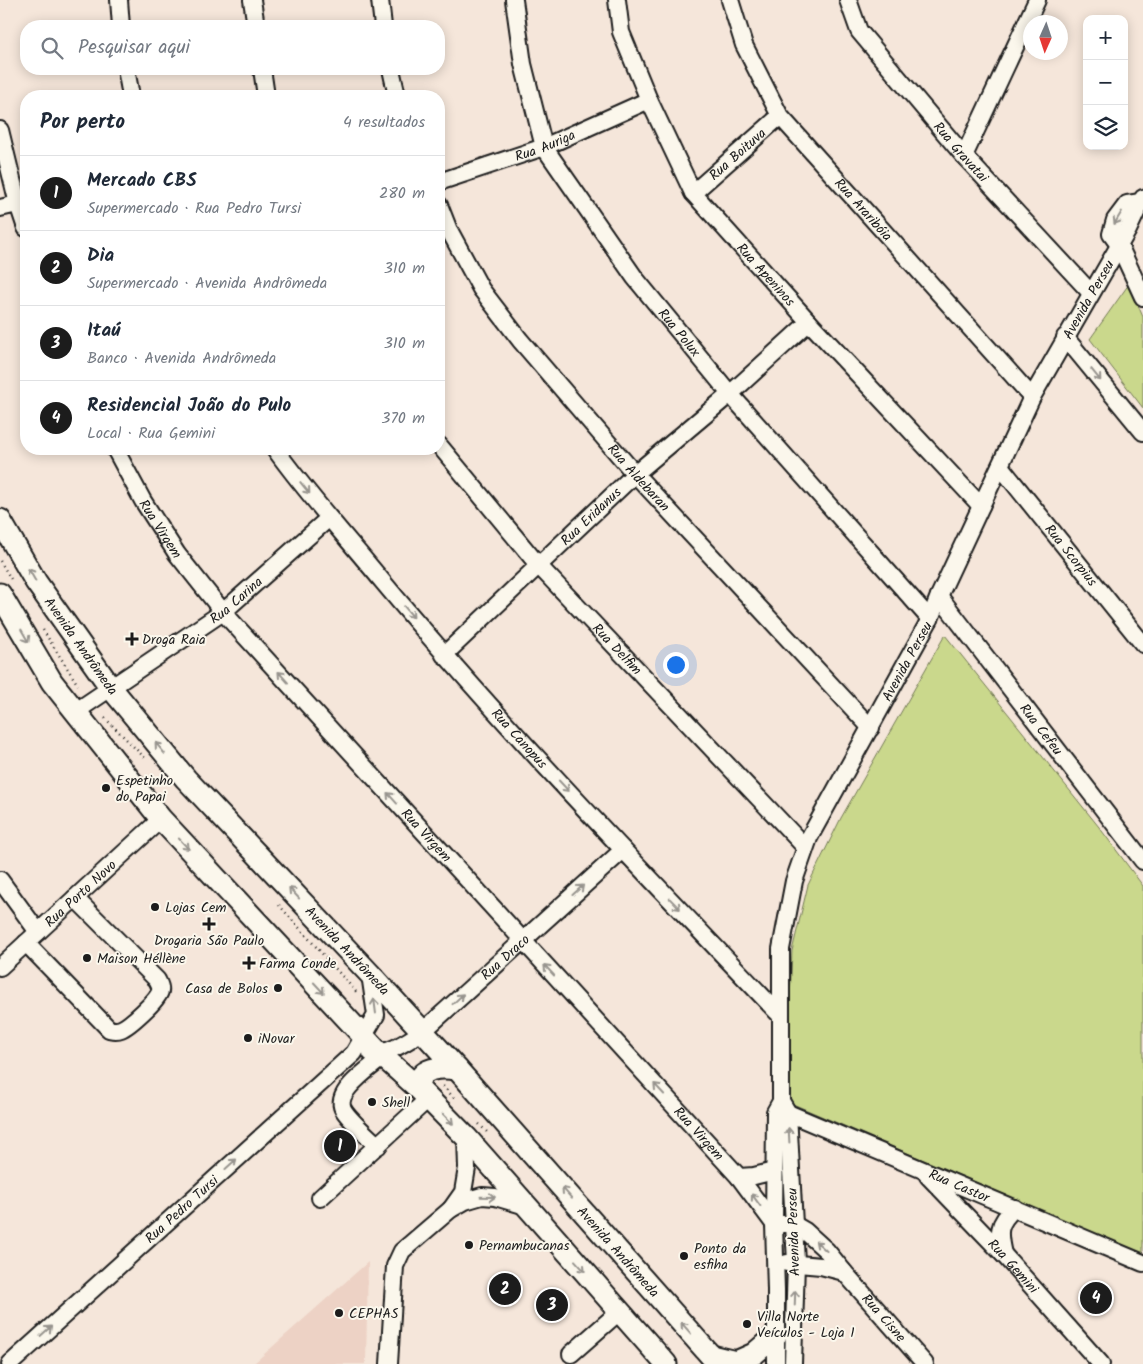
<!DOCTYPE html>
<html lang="pt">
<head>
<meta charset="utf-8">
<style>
  body { margin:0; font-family:Kalam,sans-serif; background:#f6f6f7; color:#1f2937 }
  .controls { position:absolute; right:15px; top:15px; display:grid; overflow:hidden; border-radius:10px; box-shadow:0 2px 12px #0003 }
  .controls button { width:45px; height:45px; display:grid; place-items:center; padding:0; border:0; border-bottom:1px solid #e0e1e3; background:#fff; color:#1f2937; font:25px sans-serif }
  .compass { position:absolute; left:1023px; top:15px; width:45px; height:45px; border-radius:50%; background:#fff; box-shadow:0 2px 12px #0003; rotate:183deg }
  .you { position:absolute; left:675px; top:664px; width:18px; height:18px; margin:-12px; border:4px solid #fff; border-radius:50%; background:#1a73e8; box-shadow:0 0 0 8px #1a73e833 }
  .badge { display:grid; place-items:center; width:32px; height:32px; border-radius:50%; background:#1c1c1c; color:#fff; font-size:16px; font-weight:700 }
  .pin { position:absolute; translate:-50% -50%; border:2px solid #fff; box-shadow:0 1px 5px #0006 }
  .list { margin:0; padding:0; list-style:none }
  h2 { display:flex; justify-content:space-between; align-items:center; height:65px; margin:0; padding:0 20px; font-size:21px }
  h2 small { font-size:16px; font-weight:400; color:#747a83 }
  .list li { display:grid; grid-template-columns:32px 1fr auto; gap:15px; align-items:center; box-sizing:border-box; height:75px; padding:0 20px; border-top:1px solid #e0e1e3 }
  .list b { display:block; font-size:19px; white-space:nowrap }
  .list p { margin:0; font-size:16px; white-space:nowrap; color:#747a83 }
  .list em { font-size:16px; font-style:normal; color:#747a83 }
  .icon { flex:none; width:28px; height:28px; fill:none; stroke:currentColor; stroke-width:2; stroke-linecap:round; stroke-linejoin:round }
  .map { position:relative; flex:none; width:1143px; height:1364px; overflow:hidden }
  .search { position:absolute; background:#fff; box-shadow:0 2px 12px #0003; left:20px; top:20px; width:425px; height:55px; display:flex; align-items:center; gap:12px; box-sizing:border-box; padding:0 18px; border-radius:20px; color:#747a83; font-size:19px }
  .panel { position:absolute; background:#fff; box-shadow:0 2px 12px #0003; left:20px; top:90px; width:425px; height:365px; border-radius:20px }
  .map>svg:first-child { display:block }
  .built { fill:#edd2c5 }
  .green { fill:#cad88c; stroke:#737a54 }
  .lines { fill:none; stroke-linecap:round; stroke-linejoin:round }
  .minor-casing { stroke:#1c1c1c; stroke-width:20 }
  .major-casing { stroke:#1c1c1c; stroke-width:25 }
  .path { stroke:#1c1c1c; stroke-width:2.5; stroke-dasharray:1 4; stroke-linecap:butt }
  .minor { stroke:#fbf7ec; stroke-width:16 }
  .major { stroke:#fbf7ec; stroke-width:21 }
  .oneway { stroke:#97948e }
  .poi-dot { fill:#1c1c1c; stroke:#fbf7ec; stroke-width:2 }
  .labels { text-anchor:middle; stroke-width:4; stroke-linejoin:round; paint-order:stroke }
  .street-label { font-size:14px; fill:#1c1c1c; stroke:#fbf7ec }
  .poi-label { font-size:14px; fill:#1c1c1c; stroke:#fbf7ec; text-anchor:start }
</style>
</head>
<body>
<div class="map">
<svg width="1143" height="1364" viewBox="0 0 1143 1364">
  <rect width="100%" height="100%" fill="#f5e6da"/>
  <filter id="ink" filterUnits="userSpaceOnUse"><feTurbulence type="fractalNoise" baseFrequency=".02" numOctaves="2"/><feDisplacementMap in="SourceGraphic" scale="10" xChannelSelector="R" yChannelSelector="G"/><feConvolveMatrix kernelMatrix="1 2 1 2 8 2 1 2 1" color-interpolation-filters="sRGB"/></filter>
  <g filter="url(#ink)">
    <path class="built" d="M368,1262L366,1364H253Z"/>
    <path class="green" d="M1129,284L1143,317V408L1090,339Z
      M945,635L1099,827L1143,886V1254L786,1101L792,951L808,885L841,818Z"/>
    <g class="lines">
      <defs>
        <g id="minor">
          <path d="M119,0L121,26"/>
          <path d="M252,0L256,26"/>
          <path d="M380,0L383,26"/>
          <path id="s1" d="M514,0L523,64L544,147L635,278L730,394L930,619"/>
          <path id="s2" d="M617,0L621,32L649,100L693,193L809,322L981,506"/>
          <path id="s3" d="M730,0L744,45L780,116L1032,397"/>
          <path id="s4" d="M848,0L859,31L964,156L1091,293"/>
          <path d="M126,69L131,96"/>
          <path d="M262,69L266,96"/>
          <path d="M391,69L397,96"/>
          <path d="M0,130L18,204L26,228"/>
          <path d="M964,156L1037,0"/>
          <path id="s5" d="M439,182L544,147L649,100"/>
          <path id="s6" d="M693,193L780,116"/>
          <path d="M1141,202L1127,204L1115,220L1111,234L1119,245L1143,297"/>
          <path id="s7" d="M439,205L448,228L481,289L520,340L635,474L871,728"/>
          <path d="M0,208L26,202"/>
          <path d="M1065,337L1143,432"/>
          <path id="s8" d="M439,445L539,566L805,847"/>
          <path id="s9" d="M115,449L143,501L177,554L223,612L739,1177L754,1176L774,1171"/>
          <path id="s10" d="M275,449C308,495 347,538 383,582C508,732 645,873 780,1015"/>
          <path id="s11" d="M1000,466L1143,644"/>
          <path id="s12" d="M939,596L1143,861"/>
          <path id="s13" d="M444,655L635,474L730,394L809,322"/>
          <path id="s14" d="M75,712L223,612L329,518"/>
          <path d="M0,880L38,932"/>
          <path d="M26,943L109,1029C113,1030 116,1031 121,1029C129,1026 158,1000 160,991C161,987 159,984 157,980L75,898"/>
          <path id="s15" d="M0,967L161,819"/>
          <path id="s16" d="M371,1053C390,1054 406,1042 422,1032L623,850"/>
          <path id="s17" d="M780,1112L788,1113L1143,1263"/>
          <path d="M378,1146C369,1137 348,1119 343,1109C334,1091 372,1067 383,1057"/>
          <path id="s18" d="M928,1176L1003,1254L1101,1364"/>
          <path id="s19" d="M739,1177L774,1224H793L805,1231L827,1251L844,1272L925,1364"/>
          <path d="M320,1198L428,1099"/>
          <path d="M451,1209L463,1192L467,1168L466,1137"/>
          <path d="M1003,1254C998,1233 997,1223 1015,1208"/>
          <path d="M787,1263L821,1266L844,1272"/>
          <path d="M571,1354L620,1311"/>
          <path id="s20" d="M10,1364L354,1053L376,1015L370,974"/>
          <path d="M389,1364L395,1266L402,1251L451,1209L465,1201L482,1196L495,1197L526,1206"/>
          <path d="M776,1364V1290L774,1224L775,1112L780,1103"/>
          <path id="s21" d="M793,1364L796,1262L788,1113L781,1101V949L794,881L809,838L930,619L939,596L1032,397L1128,230L1143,198"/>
        </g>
        <g id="major">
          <path id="s22" d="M0,520L36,582L111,688L186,779L370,974L457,1069L718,1364"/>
          <path d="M0,594L52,682L161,819L380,1054L418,1088L466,1137L666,1364"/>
          <path d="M418,1088C419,1066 441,1067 457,1069"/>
          <path d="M711,1356L736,1362L754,1354L776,1335"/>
        </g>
      </defs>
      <use href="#minor" class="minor-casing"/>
      <use href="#major" class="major-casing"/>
      <path class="path" d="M0,561L11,579
        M43,630L78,685
        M105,718L145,758
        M279,905L358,994
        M443,1086L456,1100
        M479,1124L489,1134"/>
      <use href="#minor" class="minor"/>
      <use href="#major" class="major"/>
    </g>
    <defs><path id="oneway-shaft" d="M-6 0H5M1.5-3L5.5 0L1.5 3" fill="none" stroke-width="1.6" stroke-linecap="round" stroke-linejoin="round" transform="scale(1.25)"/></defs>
    <g class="oneway">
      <use href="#oneway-shaft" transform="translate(1118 218) rotate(121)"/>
      <use href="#oneway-shaft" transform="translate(1096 375) rotate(51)"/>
      <use href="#oneway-shaft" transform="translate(305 488) rotate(51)"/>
      <use href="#oneway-shaft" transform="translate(32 575) rotate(-120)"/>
      <use href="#oneway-shaft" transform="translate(409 612) rotate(50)"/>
      <use href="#oneway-shaft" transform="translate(25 636) rotate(60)"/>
      <use href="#oneway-shaft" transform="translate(283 677) rotate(-132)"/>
      <use href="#oneway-shaft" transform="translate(160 748) rotate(-130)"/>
      <use href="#oneway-shaft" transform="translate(564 786) rotate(47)"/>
      <use href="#oneway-shaft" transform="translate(392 798) rotate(-132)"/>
      <use href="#oneway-shaft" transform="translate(184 844) rotate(47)"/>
      <use href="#oneway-shaft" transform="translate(578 890) rotate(-42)"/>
      <use href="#oneway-shaft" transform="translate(294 893) rotate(-133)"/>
      <use href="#oneway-shaft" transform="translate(675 904) rotate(46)"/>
      <use href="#oneway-shaft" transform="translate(549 970) rotate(-133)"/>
      <use href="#oneway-shaft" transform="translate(319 988) rotate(47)"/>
      <use href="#oneway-shaft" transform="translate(458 999) rotate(-43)"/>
      <use href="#oneway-shaft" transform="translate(375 1006) rotate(-97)"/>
      <use href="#oneway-shaft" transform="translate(659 1089) rotate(-133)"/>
      <use href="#oneway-shaft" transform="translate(448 1119) rotate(45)"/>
      <use href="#oneway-shaft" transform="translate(789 1135) rotate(-93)"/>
      <use href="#oneway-shaft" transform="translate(231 1164) rotate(-42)"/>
      <use href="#oneway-shaft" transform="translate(567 1193) rotate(-131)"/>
      <use href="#oneway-shaft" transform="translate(488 1197) rotate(1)"/>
      <use href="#oneway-shaft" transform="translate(756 1200) rotate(-126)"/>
      <use href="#oneway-shaft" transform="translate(821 1246) rotate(-138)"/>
      <use href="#oneway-shaft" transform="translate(580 1266) rotate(48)"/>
      <use href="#oneway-shaft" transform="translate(795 1298) rotate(-88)"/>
      <use href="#oneway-shaft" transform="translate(686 1328) rotate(-131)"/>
      <use href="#oneway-shaft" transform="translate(46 1331) rotate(-42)"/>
    </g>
  </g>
  <g class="poi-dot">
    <path d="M129.5 631.5h5v5h5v5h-5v5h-5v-5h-5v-5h5z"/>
    <circle cx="106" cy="788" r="5"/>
    <circle cx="155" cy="907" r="5"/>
    <path d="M206.5 916.5h5v5h5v5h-5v5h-5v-5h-5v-5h5z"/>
    <circle cx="87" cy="958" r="5"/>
    <path d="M246.5 955.5h5v5h5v5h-5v5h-5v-5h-5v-5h5z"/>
    <circle cx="278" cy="988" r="5"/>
    <circle cx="248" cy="1038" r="5"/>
    <circle cx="372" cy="1102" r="5"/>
    <circle cx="469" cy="1245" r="5"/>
    <circle cx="684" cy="1256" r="5"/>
    <circle cx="339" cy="1313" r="5"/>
    <circle cx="747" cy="1324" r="5"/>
  </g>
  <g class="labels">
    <g class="street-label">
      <text dy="5" stroke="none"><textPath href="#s5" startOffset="112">Rua Auriga</textPath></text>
      <text dy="5" stroke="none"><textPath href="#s4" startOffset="191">Rua Gravatai</textPath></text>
      <text dy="5" stroke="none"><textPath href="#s6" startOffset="59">Rua Boituva</textPath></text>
      <text dy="5" stroke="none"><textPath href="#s3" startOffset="252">Rua Araribóia</textPath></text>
      <text dy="5" stroke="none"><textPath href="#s2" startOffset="318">Rua Apeninos</textPath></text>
      <text dy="5" stroke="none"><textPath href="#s21" startOffset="1139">Avenida Perseu</textPath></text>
      <text dy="5" stroke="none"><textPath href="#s1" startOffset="380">Rua Polux</textPath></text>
      <text dy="5" stroke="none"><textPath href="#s7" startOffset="340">Rua Aldebaran</textPath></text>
      <text dy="5" stroke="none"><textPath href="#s13" startOffset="202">Rua Eridanus</textPath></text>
      <text dy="5" stroke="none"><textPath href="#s9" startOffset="92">Rua Virgem</textPath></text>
      <text dy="5" stroke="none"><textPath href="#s11" startOffset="114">Rua Scorpius</textPath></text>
      <text dy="5" stroke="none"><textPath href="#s14" startOffset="196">Rua Carina</textPath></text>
      <text dy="5" stroke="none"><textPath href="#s22" startOffset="150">Avenida Andrômeda</textPath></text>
      <text dy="5" stroke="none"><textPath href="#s8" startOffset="271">Rua Delfim</textPath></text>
      <text dy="5" stroke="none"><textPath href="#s21" startOffset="734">Avenida Perseu</textPath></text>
      <text dy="5" stroke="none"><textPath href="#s12" startOffset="168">Rua Cefeu</textPath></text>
      <text dy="5" stroke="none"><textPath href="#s10" startOffset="379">Rua Canopus</textPath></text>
      <text dy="5" stroke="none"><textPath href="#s9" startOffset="498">Rua Virgem</textPath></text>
      <text dy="5" stroke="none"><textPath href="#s15" startOffset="109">Rua Porto Novo</textPath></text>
      <text dy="5" stroke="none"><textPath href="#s22" startOffset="555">Avenida Andrômeda</textPath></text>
      <text dy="5" stroke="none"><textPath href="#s16" startOffset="168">Rua Draco</textPath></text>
      <text dy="5" stroke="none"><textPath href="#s9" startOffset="902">Rua Virgem</textPath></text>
      <text dy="5" stroke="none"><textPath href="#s17" startOffset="194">Rua Castor</textPath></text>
      <text dy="5" stroke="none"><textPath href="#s20" startOffset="231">Rua Pedro Tursi</textPath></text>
      <text transform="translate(793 1232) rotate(-92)" y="5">Avenida Perseu</text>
      <text dy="5" stroke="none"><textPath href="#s22" startOffset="960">Avenida Andrômeda</textPath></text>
      <text dy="5" stroke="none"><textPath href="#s18" startOffset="124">Rua Gemini</textPath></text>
      <text dy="5" stroke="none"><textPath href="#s19" startOffset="209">Rua Cisne</textPath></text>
    </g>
    <g class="poi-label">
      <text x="142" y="644">Droga Raia</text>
      <text x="116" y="785">Espetinho<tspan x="116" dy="16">do Papai</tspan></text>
      <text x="165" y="912">Lojas Cem</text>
      <text x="209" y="945" text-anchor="middle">Drogaria São Paulo</text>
      <text x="97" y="963">Maison Héllène</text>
      <text x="259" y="968">Farma Conde</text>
      <text x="268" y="993" text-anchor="end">Casa de Bolos</text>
      <text x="258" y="1043">iNovar</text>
      <text x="382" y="1107">Shell</text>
      <text x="479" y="1250">Pernambucanas</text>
      <text x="694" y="1253">Ponto da<tspan x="694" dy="16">esfiha</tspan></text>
      <text x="349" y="1318">CEPHAS</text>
      <text x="757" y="1321">Villa Norte<tspan x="757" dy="16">Veículos - Loja 1</tspan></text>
    </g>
  </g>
</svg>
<div class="controls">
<button>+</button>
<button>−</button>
<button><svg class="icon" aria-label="layers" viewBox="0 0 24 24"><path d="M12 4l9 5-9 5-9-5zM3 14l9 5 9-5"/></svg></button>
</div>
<svg class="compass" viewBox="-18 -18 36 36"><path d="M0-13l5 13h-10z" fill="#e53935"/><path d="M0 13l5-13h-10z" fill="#747a83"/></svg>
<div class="you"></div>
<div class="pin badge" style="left:340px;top:1146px">1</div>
<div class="pin badge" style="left:505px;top:1289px">2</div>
<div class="pin badge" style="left:552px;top:1305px">3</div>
<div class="pin badge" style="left:1096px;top:1298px">4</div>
<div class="search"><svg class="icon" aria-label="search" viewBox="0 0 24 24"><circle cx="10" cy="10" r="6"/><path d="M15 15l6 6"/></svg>Pesquisar aqui</div>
<section class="panel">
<h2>Por perto<small>4 resultados</small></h2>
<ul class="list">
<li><span class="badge">1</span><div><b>Mercado CBS</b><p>Supermercado · Rua Pedro Tursi</p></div><em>280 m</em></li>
<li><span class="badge">2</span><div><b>Dia</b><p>Supermercado · Avenida Andrômeda</p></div><em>310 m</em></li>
<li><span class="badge">3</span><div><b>Itaú</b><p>Banco · Avenida Andrômeda</p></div><em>310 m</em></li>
<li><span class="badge">4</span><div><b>Residencial João do Pulo</b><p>Local · Rua Gemini</p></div><em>370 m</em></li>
</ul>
</section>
</div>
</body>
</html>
